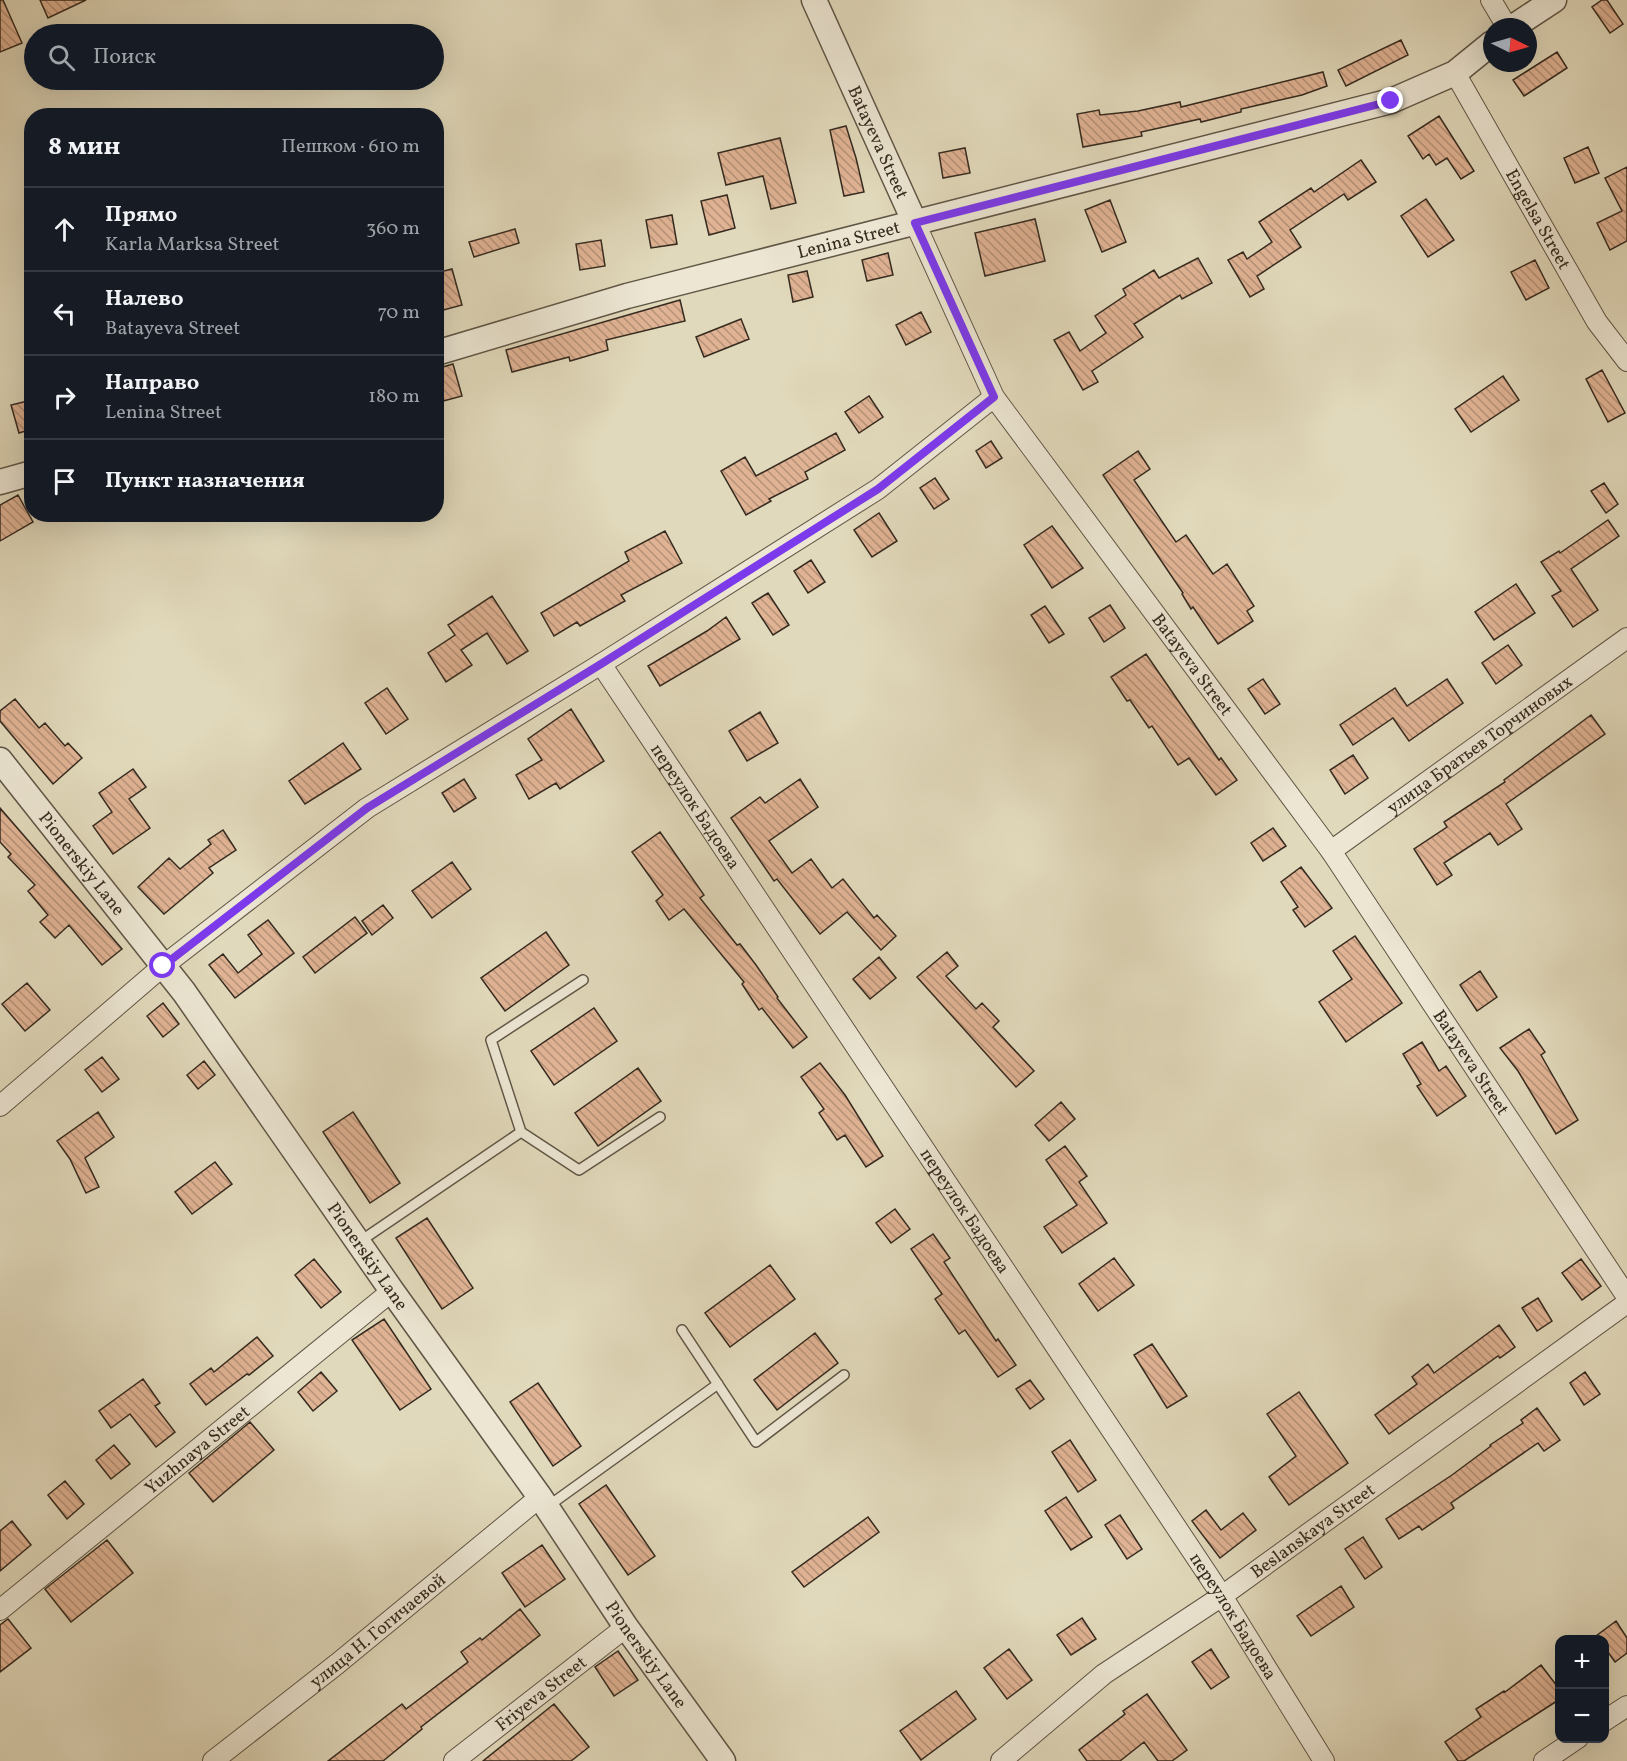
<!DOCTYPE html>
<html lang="ru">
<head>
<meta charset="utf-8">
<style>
  body { margin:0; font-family:Vollkorn,serif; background:#242831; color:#f1f3f6 }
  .controls { position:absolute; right:18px; bottom:18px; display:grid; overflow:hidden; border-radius:12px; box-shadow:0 6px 24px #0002 }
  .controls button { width:54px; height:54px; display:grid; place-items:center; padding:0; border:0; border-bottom:2px solid #363941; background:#171b24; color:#f1f3f6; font:30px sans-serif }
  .compass { position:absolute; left:1483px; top:18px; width:54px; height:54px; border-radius:50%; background:#171b24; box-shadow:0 6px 24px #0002; rotate:95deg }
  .stop { position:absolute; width:18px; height:18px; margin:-14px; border:4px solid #7c3aed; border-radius:50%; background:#fff }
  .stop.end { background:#7c3aed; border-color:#fff; box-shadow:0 2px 6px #0008 }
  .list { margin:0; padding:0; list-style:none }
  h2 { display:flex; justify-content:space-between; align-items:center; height:78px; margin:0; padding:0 24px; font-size:26px }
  h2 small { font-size:20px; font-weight:400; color:#9ea1a6 }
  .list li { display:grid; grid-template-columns:39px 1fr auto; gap:18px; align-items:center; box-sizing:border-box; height:84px; padding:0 24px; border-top:2px solid #363941 }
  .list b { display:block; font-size:22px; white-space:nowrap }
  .list p { margin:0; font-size:20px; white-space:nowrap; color:#9ea1a6 }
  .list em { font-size:20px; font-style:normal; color:#9ea1a6 }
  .icon { flex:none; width:33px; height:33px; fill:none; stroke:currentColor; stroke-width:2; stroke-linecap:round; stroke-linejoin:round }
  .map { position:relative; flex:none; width:1627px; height:1761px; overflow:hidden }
  .search { position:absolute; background:#171b24; box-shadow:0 6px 24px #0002; left:24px; top:24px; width:420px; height:66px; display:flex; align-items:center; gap:15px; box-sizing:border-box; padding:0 21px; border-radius:33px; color:#9ea1a6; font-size:22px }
  .panel { position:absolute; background:#171b24; box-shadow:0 6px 24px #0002; left:24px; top:108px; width:420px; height:414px; border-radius:24px }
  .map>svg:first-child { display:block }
  .building { fill:url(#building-back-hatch); stroke:#352a1f; stroke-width:1.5 }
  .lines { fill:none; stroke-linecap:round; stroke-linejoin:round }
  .service-casing { stroke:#605646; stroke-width:12 }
  .minor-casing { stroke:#605646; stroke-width:22 }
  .tertiary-casing { stroke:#605646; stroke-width:27 }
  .service { stroke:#ece6d3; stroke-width:9 }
  .minor { stroke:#ece6d3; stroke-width:20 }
  .tertiary { stroke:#ece6d3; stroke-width:24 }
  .route { stroke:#7c3aed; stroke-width:8 }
  .labels { text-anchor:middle; stroke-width:4.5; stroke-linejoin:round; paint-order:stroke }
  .street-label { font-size:18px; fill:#352a1f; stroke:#ece6d3 }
</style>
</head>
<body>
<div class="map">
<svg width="1627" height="1761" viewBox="0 0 1627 1761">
  <defs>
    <pattern id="building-back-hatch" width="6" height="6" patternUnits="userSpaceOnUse" patternTransform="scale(1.5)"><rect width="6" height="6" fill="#e0b394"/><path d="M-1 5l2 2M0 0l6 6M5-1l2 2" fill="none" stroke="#b69278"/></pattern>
  </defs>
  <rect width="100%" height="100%" fill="#e1d9bb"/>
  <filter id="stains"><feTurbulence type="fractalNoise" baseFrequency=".00333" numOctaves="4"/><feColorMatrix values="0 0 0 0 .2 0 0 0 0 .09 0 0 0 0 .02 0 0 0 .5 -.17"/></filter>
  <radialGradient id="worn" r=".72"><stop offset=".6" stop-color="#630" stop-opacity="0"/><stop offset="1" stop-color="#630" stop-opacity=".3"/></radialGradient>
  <path class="building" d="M0,0H3L22,43L0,52Z
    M40,0H86L48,18Z
    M1602,0H1607L1623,24L1610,33L1592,7Z
    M1401,40L1408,55L1346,86L1338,70Z
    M1557,52L1567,68L1524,96L1513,80Z
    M1323,72L1327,86L1302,95L1241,109V112L1201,122L1200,119L1141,132L1142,136L1083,147L1077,114L1099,110L1100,115L1138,111L1180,102L1181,107Z
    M1439,116L1474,171L1461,179L1447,158L1436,165L1429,154L1423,159L1408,136Z
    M846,126L856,158L864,192L844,196L830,130Z
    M780,138L796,203L771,209L763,176L726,185L718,153Z
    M1588,147L1599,173L1575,183L1564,158Z
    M965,148L970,173L943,178L939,153Z
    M1361,160L1376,182L1348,200L1344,194L1290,230L1301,247L1257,276L1264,289L1250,297L1228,260L1243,252L1247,259L1272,242L1259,222L1311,188L1314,192Z
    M1627,167V241L1610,250L1597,223L1622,211L1605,178Z
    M727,195L735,228L709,235L701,201Z
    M1426,199L1454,240L1428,257L1401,216Z
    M1110,200L1126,242L1102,252L1085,210Z
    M672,215L677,244L651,248L646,220Z
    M1035,219L1045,261L985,276L975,233Z
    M515,229L519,243L474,257L469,242Z
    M601,240L605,266L580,270L576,244Z
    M888,253L893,275L867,281L862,260Z
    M1198,258L1212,283L1182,299L1180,295L1134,324L1143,337L1092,371L1098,382L1083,390L1054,340L1069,332L1080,351L1106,333L1095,316L1126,295L1123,289L1154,270L1159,278Z
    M1535,260L1549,288L1526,300L1511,272Z
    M452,269L462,305L436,312V273Z
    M807,271L813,297L793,302L788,275Z
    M680,300L685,321L606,340L608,350L570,361L569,357L512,372L506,350Z
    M921,312L931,332L906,345L896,325Z
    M741,319L749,339L704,357L696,337Z
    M453,364L462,396L436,403V369Z
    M1602,370L1625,413L1608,422L1586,379Z
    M1503,376L1519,400L1471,432L1455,409Z
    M869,396L883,417L859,433L845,412Z
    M32,400V429L19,433L11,405Z
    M836,433L845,450L805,472L808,479L769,499L771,501L746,515L721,471L745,457L756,476Z
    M991,441L1002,458L986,468L976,451Z
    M1138,451L1150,469L1134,480L1176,542L1186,535L1213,574L1227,564L1254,606L1247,611L1253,621L1218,644L1193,607L1191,609L1182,594L1183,593L1103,475Z
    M935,478L949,499L934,509L920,488Z
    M1604,483L1618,504L1606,513L1591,491Z
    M18,495L33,522L0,541V505Z
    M879,513L897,541L872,557L854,530Z
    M1608,520L1619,536L1571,569L1598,610L1573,627L1552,596L1561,591L1541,562L1559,551L1560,553Z
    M1052,526L1083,568L1052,588L1024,545Z
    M665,531L682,563L621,595L625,601L580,626L577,622L554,636L541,613L629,561L625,552Z
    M811,560L825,582L808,593L794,571Z
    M1516,584L1535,613L1494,640L1475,612Z
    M768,593L789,625L773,635L752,603Z
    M492,596L528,651L507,664L487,633L461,650L472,665L446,682L428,653L455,635L448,625Z
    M1110,605L1125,628L1104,642L1089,618Z
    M1045,606L1064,634L1049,643L1031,615Z
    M726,617L740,639L660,686L648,666L707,631Z
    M1508,645L1522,665L1496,684L1482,663Z
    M1146,654L1219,760L1221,758L1237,780L1216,795L1189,758L1178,765L1152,726L1149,728L1130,700L1127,701L1111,677Z
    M1263,679L1280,704L1265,714L1248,689Z
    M1447,679L1463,703L1409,741L1393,718L1353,745L1340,725L1395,688L1407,706Z
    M387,688L408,719L386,734L365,703Z
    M15,699L39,728L45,723L65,746L68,743L82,758L53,784L0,721V711Z
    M571,709L604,761L560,789L556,783L529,799L516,775L542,760L528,739Z
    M760,712L778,743L747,761L729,731Z
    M1591,715L1605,734L1506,804L1522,829L1498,845L1490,833L1444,863L1452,875L1437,885L1414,849L1447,827L1444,822L1505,782L1504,780Z
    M343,743L361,769L305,804L289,781Z
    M1353,755L1368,778L1345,794L1330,770Z
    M133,769L146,787L129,799L150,828L113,854L93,826L112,812L99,793Z
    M464,779L476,798L454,812L442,793Z
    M800,779L818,807L769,841L792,873L811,859L832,888L843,879L874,918L877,915L896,936L881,950L847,912L820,934L777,879L774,881L731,818L760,797L765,803Z
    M0,808L122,949L102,965L69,925L55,938L40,922L48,915L28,891L35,885L8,857L11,854L0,842Z
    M1273,828L1286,846L1263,861L1251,843Z
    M223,830L236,850L209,868L213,873L164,914L138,887L169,858L180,869L211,844L208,840Z
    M660,832L704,895L700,898L737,945L740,944L756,965L778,997L777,998L807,1037L793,1048L762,1008L759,1010L742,984L744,982L684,909L669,920L656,901L663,895L632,852Z
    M452,862L471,889L432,918L412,891Z
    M1301,867L1332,908L1305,927L1293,910L1298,907L1281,882Z
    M383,905L393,918L372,935L362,921Z
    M355,917L367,933L315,973L303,957Z
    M268,920L294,953L235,998L209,965L223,954L238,973L262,954L248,935Z
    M546,932L569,965L505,1011L481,978Z
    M1355,936L1402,1003L1346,1042L1319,1002L1352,979L1333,951Z
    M947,952L958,966L946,976L976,1009L982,1003L999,1021L993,1027L1034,1071L1016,1087L917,977Z
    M879,957L896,978L870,999L853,979Z
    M1480,971L1497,997L1477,1011L1460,985Z
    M27,983L50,1010L25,1031L2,1004Z
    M163,1003L179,1024L163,1037L147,1016Z
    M594,1008L617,1041L554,1085L531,1051Z
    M1529,1029L1545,1052L1541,1055L1578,1120L1556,1134L1518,1071L1500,1048Z
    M1422,1042L1439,1071L1446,1066L1466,1096L1437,1116L1417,1086L1421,1084L1403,1054Z
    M102,1057L119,1079L102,1092L85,1070Z
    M204,1061L215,1075L198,1089L187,1075Z
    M820,1063L845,1095L883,1156L866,1167L845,1135L837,1140L819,1113L824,1109L801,1077Z
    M638,1068L661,1101L598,1146L575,1113Z
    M1061,1102L1075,1119L1049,1141L1035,1125Z
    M98,1112L114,1137L85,1158L99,1187L86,1193L70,1159L57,1141Z
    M353,1112L400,1183L370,1203L323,1132Z
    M1065,1146L1087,1176L1079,1182L1107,1223L1062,1253L1044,1227L1077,1205L1046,1160Z
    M215,1162L232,1184L192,1214L175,1192Z
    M895,1209L910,1229L891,1243L876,1223Z
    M427,1218L473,1288L442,1309L396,1238Z
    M933,1234L950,1258L944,1262L996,1341L998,1339L1016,1365L998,1377L965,1330L959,1334L935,1299L942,1294L911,1249Z
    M1114,1258L1134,1285L1098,1311L1079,1284Z
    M314,1259L341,1292L321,1308L295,1275Z
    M1581,1259L1601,1286L1582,1300L1562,1273Z
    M770,1265L795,1299L730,1347L705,1313Z
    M1538,1298L1552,1321L1537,1331L1522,1308Z
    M384,1319L431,1389L400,1410L352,1340Z
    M1499,1325L1515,1347L1500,1358L1498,1356L1389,1434L1375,1415L1417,1384L1412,1377L1428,1364L1434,1373Z
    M815,1333L838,1363L777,1410L754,1380Z
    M257,1337L273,1356L249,1375L247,1374L206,1405L190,1384L211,1368L214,1372Z
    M1152,1344L1187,1396L1167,1408L1134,1355Z
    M321,1372L337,1391L313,1411L298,1392Z
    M1585,1372L1600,1394L1584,1405L1570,1383Z
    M143,1379L160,1403L155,1406L175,1432L156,1447L130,1414L111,1428L99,1411Z
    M1030,1380L1044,1399L1030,1409L1016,1389Z
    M538,1383L581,1446L553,1466L510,1402Z
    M1299,1392L1348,1463L1289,1505L1269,1477L1296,1456L1267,1414Z
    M1537,1408L1560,1440L1544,1451L1538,1443L1451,1503L1454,1508L1422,1530L1419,1526L1399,1539L1386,1519L1452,1475L1491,1446L1490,1445L1523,1423L1521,1420Z
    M250,1422L274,1450L213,1502L189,1473Z
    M1070,1440L1096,1480L1078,1492L1052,1452Z
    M114,1445L130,1464L111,1479L96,1460Z
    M65,1481L84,1504L67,1519L48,1495Z
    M606,1485L655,1556L628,1575L579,1504Z
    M1066,1497L1092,1537L1071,1550L1045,1511Z
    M1206,1510L1221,1530L1243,1513L1256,1530L1220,1558L1192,1521Z
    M1120,1515L1142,1549L1127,1559L1105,1525Z
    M868,1517L879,1532L804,1587L792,1572Z
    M12,1521L31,1545L0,1571V1531Z
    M1363,1537L1382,1567L1365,1579L1345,1549Z
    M107,1540L133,1573L71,1622L45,1589Z
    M542,1545L565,1579L525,1607L502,1573Z
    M1341,1586L1354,1607L1311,1636L1297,1616Z
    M520,1609L540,1635L421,1727L422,1729L383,1761H328L402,1704L406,1709L468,1662L461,1652L480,1638L482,1640Z
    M1082,1618L1096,1639L1071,1655L1057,1635Z
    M8,1619L31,1648L0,1672V1625Z
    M1616,1621L1627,1638V1653L1615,1662L1605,1648V1640H1598L1596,1636Z
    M1009,1649L1032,1680L1007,1699L984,1668Z
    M1211,1649L1229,1677L1211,1689L1192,1662Z
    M618,1651L638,1680L614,1696L595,1667Z
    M1541,1665L1560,1690V1699L1464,1761H1458L1445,1742L1481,1717L1476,1709L1504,1691L1505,1692Z
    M956,1691L976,1719L921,1760L900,1731Z
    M1147,1694L1187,1750L1172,1761H1158L1144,1742L1120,1761H1087L1079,1750L1125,1714L1123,1711Z
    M554,1704L589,1747L571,1761H483Z"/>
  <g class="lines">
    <defs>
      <path id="service" d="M521,1132L579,1170L660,1117
        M359,1242L521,1132L491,1040L583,980
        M682,1330L756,1442L844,1375
        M547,1507L718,1384"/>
      <g id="minor">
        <path d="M1491,0L1507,27"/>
        <path id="s1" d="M1455,73L1597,322L1627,361"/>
        <path id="s2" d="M915,223L994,397L1331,851L1627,1297"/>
        <path id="s3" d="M601,664L1222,1596L1324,1761"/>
        <path id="s4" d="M1331,851L1627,638"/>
        <path d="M0,1106L163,966L367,808L601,664L878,489L994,397"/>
        <path id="s5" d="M0,1610L392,1291"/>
        <path d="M1604,1721L1627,1706"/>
        <path id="s6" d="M213,1761L337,1664L540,1497"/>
        <path id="s7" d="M454,1761L626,1627"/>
        <path id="s8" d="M1001,1761L1104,1674L1222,1596L1627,1303"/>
        <path d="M1544,1761L1578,1738"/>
      </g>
      <g id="tertiary">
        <path id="s9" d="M814,0L915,223"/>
        <path d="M1513,27L1554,0"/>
        <path id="s10" d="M436,353L627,296L1391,101L1455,73L1492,43"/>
        <path d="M0,482L32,473"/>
        <path id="s11" d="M0,760L184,992L392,1291L540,1497L626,1627L723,1761"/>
      </g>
    </defs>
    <use href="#service" class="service-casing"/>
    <use href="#minor" class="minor-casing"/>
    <use href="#tertiary" class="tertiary-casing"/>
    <use href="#service" class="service"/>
    <use href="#minor" class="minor"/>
    <use href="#tertiary" class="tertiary"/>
  </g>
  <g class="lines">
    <path class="route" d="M163,966L367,808L601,664L878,489L994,397L915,223L1391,101"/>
  </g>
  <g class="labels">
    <g class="street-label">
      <text dy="6" stroke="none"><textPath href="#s9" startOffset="156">Batayeva Street</textPath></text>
      <text dy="6" stroke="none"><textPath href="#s1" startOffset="168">Engelsa Street</textPath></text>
      <text dy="6" stroke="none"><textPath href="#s10" startOffset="428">Lenina Street</textPath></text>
      <text dy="6" stroke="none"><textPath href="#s2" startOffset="524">Batayeva Street</textPath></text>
      <text dy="6" stroke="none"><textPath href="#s4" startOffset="183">улица Братьев Торчиновых</textPath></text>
      <text dy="6" stroke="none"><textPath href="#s3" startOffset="171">переулок Бадоева</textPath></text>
      <text dy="6" stroke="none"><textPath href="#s11" startOffset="132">Pionerskiy Lane</textPath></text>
      <text dy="6" stroke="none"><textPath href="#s2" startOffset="1010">Batayeva Street</textPath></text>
      <text dy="6" stroke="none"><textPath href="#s3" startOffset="657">переулок Бадоева</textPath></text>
      <text dy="6" stroke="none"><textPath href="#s11" startOffset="618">Pionerskiy Lane</textPath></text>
      <text dy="6" stroke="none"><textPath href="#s5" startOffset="254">Yuzhnaya Street</textPath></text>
      <text dy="6" stroke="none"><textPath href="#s8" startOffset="388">Beslanskaya Street</textPath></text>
      <text dy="6" stroke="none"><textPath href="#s3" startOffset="1143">переулок Бадоева</textPath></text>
      <text dy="6" stroke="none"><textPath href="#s6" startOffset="210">улица Н. Гогичаевой</textPath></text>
      <text dy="6" stroke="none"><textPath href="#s11" startOffset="1104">Pionerskiy Lane</textPath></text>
      <text dy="6" stroke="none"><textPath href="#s7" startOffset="110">Friyeva Street</textPath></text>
    </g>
  </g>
  <rect width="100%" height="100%" filter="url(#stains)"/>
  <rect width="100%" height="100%" fill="url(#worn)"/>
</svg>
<div class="controls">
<button>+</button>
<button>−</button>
</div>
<svg class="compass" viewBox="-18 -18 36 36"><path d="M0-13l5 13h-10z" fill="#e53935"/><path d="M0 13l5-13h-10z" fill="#9ea1a6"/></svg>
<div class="stop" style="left:163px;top:966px"></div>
<div class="stop end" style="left:1391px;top:101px"></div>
<div class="search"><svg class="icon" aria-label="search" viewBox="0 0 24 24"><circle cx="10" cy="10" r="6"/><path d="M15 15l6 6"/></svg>Поиск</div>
<section class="panel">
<h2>8 мин<small>Пешком · 610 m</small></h2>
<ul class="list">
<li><svg class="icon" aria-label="ahead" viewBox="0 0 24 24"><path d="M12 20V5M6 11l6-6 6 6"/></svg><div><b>Прямо</b><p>Karla Marksa Street</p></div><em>360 m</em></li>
<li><svg class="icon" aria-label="left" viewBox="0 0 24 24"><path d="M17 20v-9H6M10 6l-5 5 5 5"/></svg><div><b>Налево</b><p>Batayeva Street</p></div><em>70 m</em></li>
<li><svg class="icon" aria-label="right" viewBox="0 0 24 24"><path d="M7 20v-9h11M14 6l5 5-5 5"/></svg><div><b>Направо</b><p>Lenina Street</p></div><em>180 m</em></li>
<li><svg class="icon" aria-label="arrive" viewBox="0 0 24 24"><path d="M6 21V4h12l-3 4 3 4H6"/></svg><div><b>Пункт назначения</b></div></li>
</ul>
</section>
</div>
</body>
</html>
